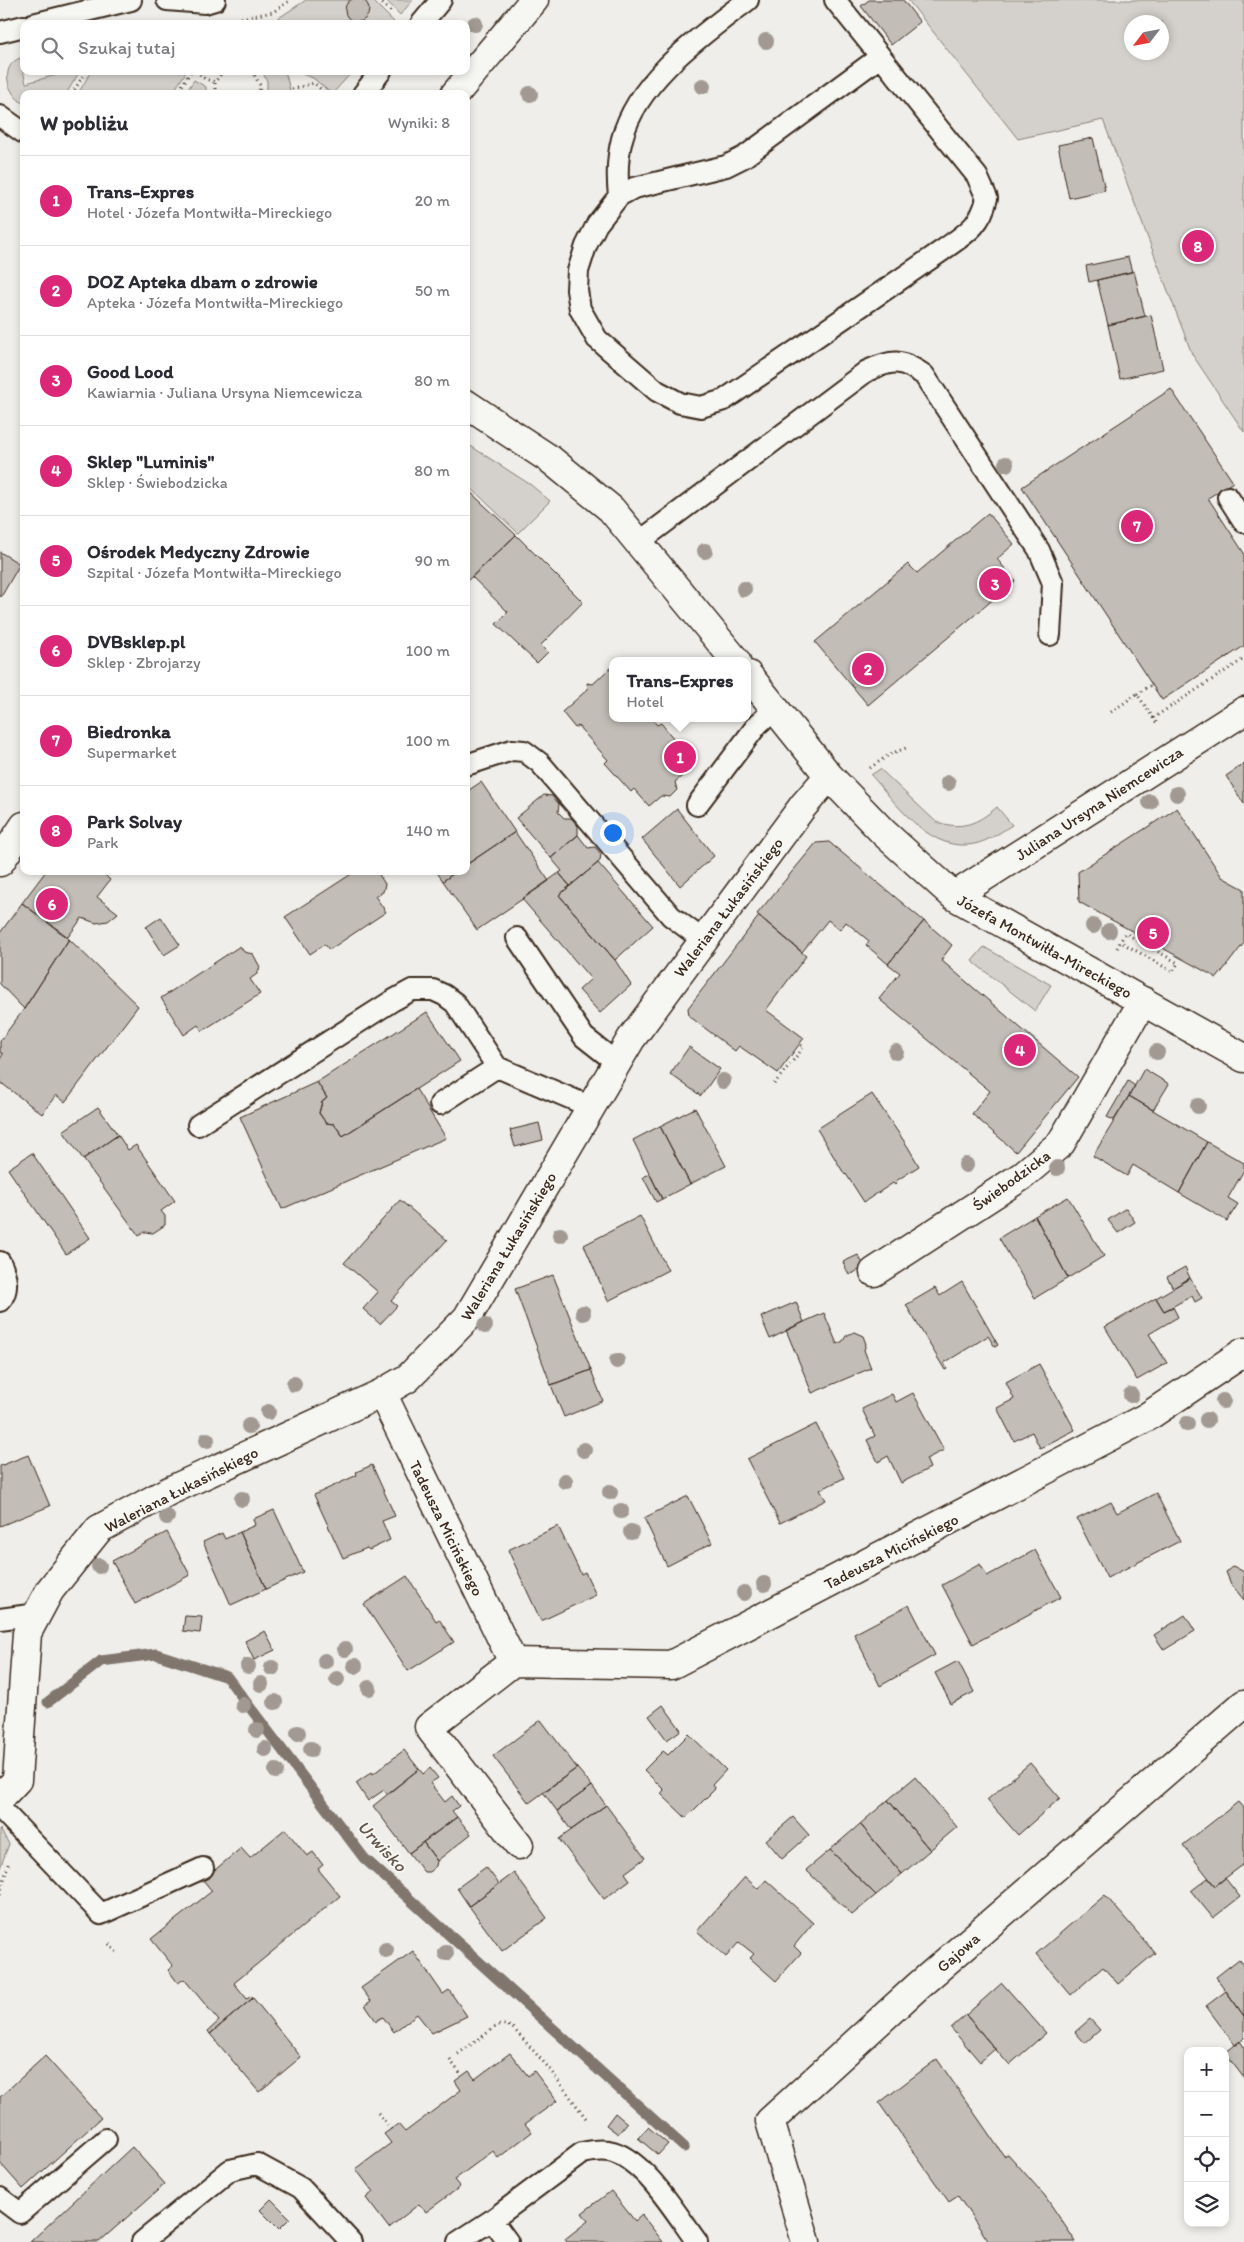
<!DOCTYPE html>
<html lang="pl">
<head>
<meta charset="utf-8">
<style>
  body { margin:0; font-family:Itim,sans-serif; background:#f2f2f3; color:#2b2b33 }
  .controls { position:absolute; right:15px; bottom:15px; display:grid; overflow:hidden; border-radius:10px; box-shadow:0 2px 8px #0003 }
  .controls button { width:45px; height:45px; display:grid; place-items:center; padding:0; border:0; border-bottom:1px solid #e1e1e2; background:#fff; color:#2b2b33; font:25px sans-serif }
  .compass { position:absolute; left:1124px; top:15px; width:45px; height:45px; border-radius:50%; background:#fff; box-shadow:0 2px 8px #0003; rotate:238deg }
  .you { position:absolute; left:612px; top:832px; width:18px; height:18px; margin:-12px; border:4px solid #fff; border-radius:50%; background:#1a73e8; box-shadow:0 0 0 8px #1a73e833 }
  .badge { display:grid; place-items:center; width:32px; height:32px; border-radius:50%; background:#db2777; color:#fff; font-size:16px; font-weight:700 }
  .pin { position:absolute; translate:-50% -50%; border:2px solid #fff; box-shadow:0 1px 5px #0006 }
  .popup { position:absolute; left:609px; top:657px; width:142px; height:65px; box-sizing:border-box; display:grid; place-content:center; border-radius:10px; background:#fff; filter:drop-shadow(0 1px 4px #0005); font-size:16px; white-space:nowrap; color:#7c7c81 }
  .popup b { font-size:19px; color:#2b2b33 }
  .popup::after { content:''; position:absolute; left:50%; top:100%; margin-left:-10px; border:10px solid transparent; border-top-color:#fff }
  .list { margin:0; padding:0; list-style:none }
  h2 { display:flex; justify-content:space-between; align-items:center; height:65px; margin:0; padding:0 20px; font-size:21px }
  h2 small { font-size:16px; font-weight:400; color:#7c7c81 }
  .list li { display:grid; grid-template-columns:32px 1fr auto; gap:15px; align-items:center; box-sizing:border-box; height:90px; padding:0 20px; border-top:1px solid #e1e1e2 }
  .list b { display:block; font-size:19px; white-space:nowrap }
  .list p { margin:0; font-size:16px; white-space:nowrap; color:#7c7c81 }
  .list em { font-size:16px; font-style:normal; color:#7c7c81 }
  .icon { flex:none; width:28px; height:28px; fill:none; stroke:currentColor; stroke-width:2; stroke-linecap:round; stroke-linejoin:round }
  .map { position:relative; flex:none; width:1244px; height:2242px; overflow:hidden }
  .search { position:absolute; background:#fff; box-shadow:0 2px 8px #0003; left:20px; top:20px; width:450px; height:55px; display:flex; align-items:center; gap:12px; box-sizing:border-box; padding:0 18px; border-radius:10px; color:#7c7c81; font-size:19px }
  .panel { position:absolute; background:#fff; box-shadow:0 2px 8px #0003; left:20px; top:90px; width:450px; height:785px; border-radius:10px }
  .map>svg:first-child { display:block }
  .green { fill:#d4d1cc; stroke:#887e75; fill-rule:evenodd }
  .lines { fill:none; stroke-linecap:round; stroke-linejoin:round }
  .stream { stroke:#81766d; stroke-width:11 }
  .building { fill:#c2bdb7; stroke:#3b2a1e }
  .service-casing { stroke:#3b2a1e; stroke-width:24 }
  .minor-casing { stroke:#3b2a1e; stroke-width:31 }
  .path { stroke:#3b2a1e; stroke-width:3; stroke-dasharray:1 4; stroke-linecap:butt }
  .service { stroke:#f6f6f2; stroke-width:20 }
  .minor { stroke:#f6f6f2; stroke-width:28 }
  .tree { fill:#a19992 }
  .labels { text-anchor:middle; stroke-width:4; stroke-linejoin:round; paint-order:stroke }
  .street-label { font-size:16px; fill:#3b2a1e; stroke:#f6f6f2 }
  .water-label { font-size:18px; font-style:italic; fill:#64564c; stroke:#f6f6f2 }
</style>
</head>
<body>
<div class="map">
<svg width="1244" height="2242" viewBox="0 0 1244 2242">
  <rect width="100%" height="100%" fill="#efeeea"/>
  <filter id="ink" filterUnits="userSpaceOnUse"><feTurbulence type="fractalNoise" baseFrequency=".02" numOctaves="2"/><feDisplacementMap in="SourceGraphic" scale="10" xChannelSelector="R" yChannelSelector="G"/><feConvolveMatrix kernelMatrix="1 2 1 2 8 2 1 2 1" color-interpolation-filters="sRGB"/></filter>
  <g filter="url(#ink)">
    <path class="green" d="M306,0H372L394,22L393,24H262L274,21Z
      M386,0H413L400,15Z
      M908,0H1244V432L1192,354L1103,120L1018,139ZM1132,22H1162V52H1132Z
      M20,58L26,83L72,71H80L66,94H24V104C6,93 0,66 20,58Z
      M91,71H185L186,72L172,94H78Z
      M262,71H285L291,94H267V81Z
      M294,71H353L332,94L313,78Z
      M194,80L206,87V94H185Z
      M469,445L531,485L550,501L518,533L466,483V448Z
      M880,769L935,821C961,831 977,824 997,807L1012,825C998,834 984,844 967,845C926,848 895,802 871,775Z
      M984,947L1051,985L1035,1011L972,961Z
      M0,1829L9,1844L0,1868Z"/>
    <g class="lines">
      <path class="stream" d="M48,1702L101,1661L156,1654L227,1677L364,1858L684,2147"/>
    </g>
    <path class="building" d="M345 10a12 12 0 1 1 24 0a12 12 0 1 1-24 0Z
      M869,0H903L920,22L891,45L861,6Z
      M1093,138L1105,190L1069,198L1058,145Z
      M1128,257L1132,272L1089,282L1086,266Z
      M1134,271L1145,316L1108,325L1097,280Z
      M1151,315L1163,369L1120,379L1108,325Z
      M1171,389L1233,482L1208,498L1244,553V646L1162,700L1022,487Z
      M466,488L516,535L466,582Z
      M988,513L1014,544L997,559L1015,581L868,705L815,642L908,564L917,573Z
      M516,535L583,602L541,645L548,652L537,663L496,624L508,612L472,577Z
      M0,552L20,564L1,597L0,596Z
      M610,668L612,671V718H651L657,725L661,723L678,744L675,746L693,767L675,782L677,790L670,797L661,796L649,806L634,789L631,792L605,763L608,760L578,726L575,728L562,712L588,689L587,683L593,684Z
      M1244,764V804L1226,776Z
      M481,782L515,832L466,865V792Z
      M544,795L552,796L559,804L558,812L564,818H571L578,826V835L551,858L516,818Z
      M1177,808L1222,877L1244,889V943L1217,978L1079,902L1078,872Z
      M677,809L714,856L680,886L642,839Z
      M515,832L549,881L477,930L443,881L457,871H466V865Z
      M578,835L588,848L595,847L601,854L600,861L570,886L559,873L562,871L551,858Z
      M829,842L924,921L888,964L866,945L869,941L846,922L840,930L828,920L802,952L757,914L816,843Z
      M598,863L653,926L615,960L559,895Z
      M46,871H101L110,880L97,897L118,913L108,921L96,923L82,918L68,937L22,903Z
      M356,871L378,873L385,884L383,892L375,896L386,912L329,950L325,944L310,954L285,917Z
      M436,871H457L443,881Z
      M559,873L570,886L559,895L615,960L631,985L600,1013L579,990L591,979L522,899Z
      M22,903L69,939L24,1009L0,984V933Z
      M759,916L806,956L766,1010L804,1038L778,1073L739,1046L735,1051L689,1016L688,1008Z
      M161,917L180,945L164,955L146,927Z
      M924,921L952,945L941,960L1078,1077L1016,1152L972,1114L990,1091L879,999L900,973L888,964Z
      M69,939L138,1006L65,1102L56,1095L42,1114L0,1082V1059L3,1054L0,1052V1041L24,1009Z
      M240,946L244,952L253,954L260,967L257,974L250,979L260,994L202,1031L198,1025L184,1035L161,998Z
      M427,1012L460,1061L343,1136L334,1124L326,1123L319,1113L322,1102L327,1098L317,1082Z
      M689,1047L720,1069L701,1096L670,1074Z
      M1144,1069L1169,1084L1153,1110L1129,1096Z
      M1128,1081L1135,1086L1114,1120L1107,1117Z
      M317,1082L327,1098L322,1102L319,1113L326,1123L334,1124L343,1136L416,1089L446,1138L282,1209L240,1117Z
      M872,1094L908,1147L919,1166L896,1181L897,1183L895,1185L893,1183L864,1202L846,1174L845,1175L817,1129Z
      M1129,1096L1207,1142L1179,1193L1133,1165L1127,1176L1093,1156Z
      M98,1107L118,1135L83,1159L63,1131Z
      M695,1108L726,1166L690,1184L660,1126Z
      M539,1123L543,1140L515,1147L510,1130Z
      M660,1126L690,1184L662,1199L633,1140Z
      M118,1135L128,1150L136,1145L175,1201L161,1211L165,1216V1225L153,1233L144,1232L139,1236L83,1159Z
      M1207,1142L1244,1163V1170L1228,1198L1238,1204L1227,1221L1179,1193Z
      M32,1153L90,1238L66,1254L8,1169Z
      M650,1174L662,1199L656,1202L643,1177Z
      M1068,1197L1104,1256L1068,1278L1035,1216Z
      M400,1200L447,1240L391,1301L397,1306L380,1324L363,1309L378,1292L344,1263Z
      M1126,1208L1135,1222L1118,1233L1108,1220Z
      M640,1216L668,1270L608,1301L584,1245Z
      M1035,1216L1068,1278L1035,1298L999,1238Z
      M858,1255L865,1267L849,1275L843,1262Z
      M1185,1267L1190,1278L1173,1288L1167,1277Z
      M553,1275L591,1370L551,1385L515,1289Z
      M1190,1278L1202,1298L1195,1302L1192,1296L1164,1311L1156,1298Z
      M962,1282L998,1345L995,1347L988,1336L944,1363L947,1369L945,1370L906,1305L935,1288L940,1296Z
      M1156,1298L1164,1311L1173,1307L1178,1317L1149,1334L1167,1363L1137,1380L1105,1327Z
      M796,1302L804,1322L770,1339L761,1317Z
      M824,1313L837,1344L843,1341L846,1336L854,1332L863,1336L866,1344L864,1350L871,1368L812,1393L786,1330Z
      M1039,1364L1075,1430L1040,1448L1032,1432L1014,1441L997,1408L1014,1399L1006,1382Z
      M591,1370L603,1401L564,1417L551,1385Z
      M913,1393L944,1450L926,1459L930,1468L901,1483L888,1456L878,1462L867,1440L875,1436L862,1409L892,1394L896,1402Z
      M816,1424L844,1478L820,1490L826,1500L780,1523L747,1459Z
      M28,1455L50,1506L0,1526V1466Z
      M372,1465L395,1516L382,1521L390,1540L369,1550L367,1548L343,1558L314,1495L357,1475L356,1472Z
      M1156,1493L1180,1541L1107,1578L1077,1519L1111,1502L1117,1513Z
      M688,1496L712,1543L667,1566L644,1518Z
      M274,1510L303,1572L266,1589L240,1532L255,1525L253,1519Z
      M558,1526L581,1574L585,1572L596,1595L541,1621L508,1550Z
      M167,1532L190,1575L135,1604L112,1561Z
      M240,1532L266,1589L231,1605L203,1542L222,1533L225,1539Z
      M1035,1550L1061,1597L973,1644L942,1585L980,1564L987,1576Z
      M1233,1566L1244,1572V1600L1231,1584L1226,1572Z
      M407,1576L436,1621L439,1619L454,1642L408,1671L364,1604Z
      M909,1605L935,1655L880,1686L854,1634Z
      M1185,1615L1195,1631L1164,1650L1154,1635Z
      M185,1616L202,1617L200,1633L183,1631Z
      M265,1631L275,1650L254,1660L245,1641Z
      M958,1661L974,1692L951,1704L935,1673Z
      M663,1705L681,1730L667,1740L649,1716Z
      M541,1720L577,1768L529,1803L493,1756Z
      M689,1734L726,1770L712,1785L715,1789L686,1818L661,1794L664,1790L644,1770L663,1751L668,1755Z
      M404,1750L419,1769L387,1794L384,1790L368,1801L356,1783L372,1772L373,1774Z
      M1030,1763L1060,1798L1018,1835L987,1800Z
      M430,1768L438,1778L430,1783L445,1802L452,1796L459,1806L452,1811L457,1817L409,1853L373,1806L419,1769L423,1774Z
      M577,1768L592,1786L557,1811L543,1792Z
      M915,1777L957,1827L930,1850L888,1800Z
      M592,1786L606,1805L571,1830L557,1811Z
      M888,1800L930,1850L902,1874L860,1824Z
      M1238,1802L1244,1809V1864L1215,1886L1183,1845Z
      M606,1805L645,1858L625,1873L630,1880L604,1899L559,1839Z
      M457,1817L471,1834L437,1861L423,1842Z
      M793,1817L809,1835L782,1859L766,1840Z
      M860,1824L902,1874L876,1895L830,1850Z
      M285,1829L307,1856L313,1852L323,1865L318,1869L340,1896L234,1983L247,1999L251,1996L253,1998L210,2034L208,2031L219,2021L184,1979L178,1983L168,1970L173,1966L151,1939L212,1891L203,1880L241,1848L250,1858Z
      M423,1842L437,1861L436,1866L429,1872H424L409,1853Z
      M830,1850L876,1895L852,1915L806,1870Z
      M486,1867L499,1884L469,1906L457,1888Z
      M514,1873L547,1918L502,1951L469,1906Z
      M745,1877L758,1889L766,1880L813,1923L794,1946L801,1953L776,1981L750,1958L754,1954L739,1942L726,1957L697,1931Z
      M1208,1878L1215,1886L1225,1878L1240,1897L1213,1918L1191,1891Z
      M1105,1895L1155,1953L1118,1984L1103,1967L1071,1995L1036,1954Z
      M413,1951L443,1994L449,1990L467,2016L432,2033L417,2014L394,2032L383,2017L376,2021L365,2005L371,2001L361,1988Z
      M1239,1959L1244,1965V2016L1216,1977Z
      M1002,1983L1046,2033L1009,2065L966,2015Z
      M1226,1991L1244,2016V2038L1235,2045L1206,2006Z
      M253,1998L301,2057L259,2092L210,2034Z
      M966,2015L995,2049L980,2062L951,2028Z
      M1090,2019L1100,2030L1085,2043L1075,2032Z
      M1240,2041L1244,2047V2078L1225,2053Z
      M510,2053L528,2076L534,2071L557,2101L525,2124L532,2132L498,2158L493,2151L454,2180L460,2187L426,2212L419,2204L389,2228L366,2198L373,2192L356,2169L391,2143L384,2134L398,2124L405,2132L461,2090L455,2081L469,2071L475,2079Z
      M45,2056L101,2118L23,2189L0,2163V2097Z
      M937,2059L1004,2156L1008,2154L1045,2196L1076,2242H989L958,2196L949,2202L879,2103Z
      M615,2113L627,2123L618,2134L606,2125Z
      M648,2127L668,2144L658,2155L638,2138Z
      M132,2147L165,2184L99,2242H30Z
      M611,2191L635,2221L642,2215L663,2242H567L565,2239L588,2221L582,2213Z
      M271,2199L290,2218L279,2229L260,2210Z"/>
    <g class="lines">
      <defs>
        <path id="service" d="M167,0L205,3L215,0
          M835,0L977,176L987,198C981,226 965,234 943,250L724,400L701,407L680,403L657,391L597,339L580,309L577,290L578,271L586,246L597,224L619,196L634,188L726,166L744,157L880,57
          M33,24L131,0
          M421,24L441,0
          M0,32L24,26
          M363,94L381,71
          M0,116L24,133
          M619,196C617,178 617,158 622,139C637,80 702,35 748,0
          M1228,497L1244,522
          M639,542L867,371C893,359 901,359 924,375L1039,550L1053,583L1050,635
          M466,765L512,750L524,751L540,763L671,916L703,940
          M697,805L758,724L775,709
          M517,938L584,1037L617,1063
          M440,1104L497,1067
          M198,1125L392,1001L412,990H433L444,995L455,1003L497,1067L591,1107
          M0,1262C6,1274 10,1290 0,1301
          M0,1619L37,1614
          M0,1808L101,1914L203,1868
          M0,2198L20,2213L106,2139
          M492,2220L508,2242
          M142,2242L230,2170L257,2164L301,2188L351,2242
          M458,2242L492,2220L582,2153C592,2151 603,2149 613,2152C646,2162 677,2215 697,2242"/>
        <path id="minor" d="M455,94L534,0
          M466,404L551,460L611,509L736,661
          M748,675L829,776L884,833L954,896L1244,1058
          M0,862L24,826
          M954,896L1244,711
          M874,1272L1022,1176L1061,1143L1143,1001
          M382,1393L513,1662
          M0,1798L17,1780L27,1633L50,1590L99,1529L169,1491L382,1393L408,1378L467,1318L631,1039L803,806L829,776
          M519,1845L429,1727L513,1662L671,1665L1147,1417L1244,1352
          M806,2242L770,2121L918,1986L1244,1704"/>
      </defs>
      <use href="#service" class="service-casing"/>
      <use href="#minor" class="minor-casing"/>
      <path class="path" d="M379,0L393,14
        M241,18L273,12L291,0
        M196,71L205,79L215,82
        M252,71L260,85L259,94
        M292,89L314,83L326,94
        M72,94L86,71
        M177,94L191,71
        M215,94V82L223,71
        M1137,694L1152,685
        M1111,712L1137,694L1158,725
        M1153,718L1244,659
        M870,768L890,754L906,748
        M1145,944L1147,940
        M1117,948L1125,933L1178,963L1173,972L1121,942
        M774,1084L804,1047L799,1044
        M0,1894L9,1861
        M109,1944L117,1953
        M458,2054L498,2025H507L514,2029L548,2067L588,2121
        M450,2060L462,2076
        M378,2113L391,2129"/>
      <use href="#service" class="service"/>
      <use href="#minor" class="minor"/>
    </g>
    <g class="tree">
      <circle cx="475" cy="24" r="8"/>
      <circle cx="766" cy="41" r="8"/>
      <circle cx="703" cy="86" r="8"/>
      <circle cx="530" cy="94" r="8"/>
      <circle cx="1006" cy="464" r="8"/>
      <circle cx="705" cy="551" r="8"/>
      <circle cx="744" cy="589" r="8"/>
      <circle cx="948" cy="783" r="8"/>
      <circle cx="1177" cy="794" r="8"/>
      <circle cx="1150" cy="802" r="8"/>
      <circle cx="1093" cy="926" r="8"/>
      <circle cx="1109" cy="931" r="8"/>
      <circle cx="896" cy="1052" r="8"/>
      <circle cx="1157" cy="1052" r="8"/>
      <circle cx="723" cy="1081" r="8"/>
      <circle cx="1198" cy="1106" r="8"/>
      <circle cx="966" cy="1165" r="8"/>
      <circle cx="1057" cy="1168" r="8"/>
      <circle cx="560" cy="1235" r="8"/>
      <circle cx="583" cy="1313" r="8"/>
      <circle cx="485" cy="1326" r="8"/>
      <circle cx="617" cy="1361" r="8"/>
      <circle cx="294" cy="1384" r="8"/>
      <circle cx="1131" cy="1395" r="8"/>
      <circle cx="1223" cy="1401" r="8"/>
      <circle cx="268" cy="1412" r="8"/>
      <circle cx="1207" cy="1420" r="8"/>
      <circle cx="1187" cy="1424" r="8"/>
      <circle cx="249" cy="1426" r="8"/>
      <circle cx="207" cy="1440" r="8"/>
      <circle cx="584" cy="1450" r="8"/>
      <circle cx="565" cy="1481" r="8"/>
      <circle cx="610" cy="1492" r="8"/>
      <circle cx="242" cy="1499" r="8"/>
      <circle cx="621" cy="1511" r="8"/>
      <circle cx="167" cy="1517" r="8"/>
      <circle cx="631" cy="1532" r="8"/>
      <circle cx="99" cy="1566" r="8"/>
      <circle cx="764" cy="1584" r="8"/>
      <circle cx="744" cy="1593" r="8"/>
      <circle cx="345" cy="1649" r="8"/>
      <circle cx="325" cy="1661" r="8"/>
      <circle cx="248" cy="1666" r="8"/>
      <circle cx="355" cy="1666" r="8"/>
      <circle cx="272" cy="1668" r="8"/>
      <circle cx="337" cy="1679" r="8"/>
      <circle cx="261" cy="1684" r="8"/>
      <circle cx="369" cy="1688" r="8"/>
      <circle cx="275" cy="1702" r="8"/>
      <circle cx="243" cy="1705" r="8"/>
      <circle cx="257" cy="1730" r="8"/>
      <circle cx="298" cy="1733" r="8"/>
      <circle cx="265" cy="1749" r="8"/>
      <circle cx="311" cy="1749" r="8"/>
      <circle cx="276" cy="1771" r="8"/>
      <circle cx="386" cy="1950" r="8"/>
      <circle cx="446" cy="1953" r="8"/>
    </g>
  </g>
  <g class="labels">
    <g class="street-label">
      <text transform="translate(1099 803) rotate(-33)" y="6">Juliana Ursyna Niemcewicza</text>
      <text transform="translate(728 907) rotate(-53)" y="6">Waleriana Łukasińskiego</text>
      <text transform="translate(1045 946) rotate(29)" y="6">Józefa Montwiłła-Mireckiego</text>
      <text transform="translate(1011 1180) rotate(-36)" y="6">Świebodzicka</text>
      <text transform="translate(508 1246) rotate(-59)" y="6">Waleriana Łukasińskiego</text>
      <text transform="translate(181 1489) rotate(-27)" y="6">Waleriana Łukasińskiego</text>
      <text transform="translate(447 1528) rotate(64)" y="6">Tadeusza Micińskiego</text>
      <text transform="translate(891 1551) rotate(-27)" y="6">Tadeusza Micińskiego</text>
      <text transform="translate(958 1952) rotate(-41)" y="6">Gajowa</text>
    </g>
    <g class="water-label">
      <text transform="translate(382 1846) rotate(47)" y="6">Urwisko</text>
    </g>
  </g>
</svg>
<div class="controls">
<button>+</button>
<button>−</button>
<button><svg class="icon" aria-label="locate" viewBox="0 0 24 24"><circle cx="12" cy="12" r="6"/><path d="M12 2v4M12 18v4M2 12h4M18 12h4"/></svg></button>
<button><svg class="icon" aria-label="layers" viewBox="0 0 24 24"><path d="M12 4l9 5-9 5-9-5zM3 14l9 5 9-5"/></svg></button>
</div>
<svg class="compass" viewBox="-18 -18 36 36"><path d="M0-13l5 13h-10z" fill="#e53935"/><path d="M0 13l5-13h-10z" fill="#7c7c81"/></svg>
<div class="you"></div>
<div class="pin badge" style="left:680px;top:757px">1</div>
<div class="popup"><b>Trans-Expres</b>Hotel</div>
<div class="pin badge" style="left:868px;top:669px">2</div>
<div class="pin badge" style="left:995px;top:584px">3</div>
<div class="pin badge" style="left:1020px;top:1050px">4</div>
<div class="pin badge" style="left:1153px;top:933px">5</div>
<div class="pin badge" style="left:52px;top:904px">6</div>
<div class="pin badge" style="left:1137px;top:526px">7</div>
<div class="pin badge" style="left:1198px;top:246px">8</div>
<div class="search"><svg class="icon" aria-label="search" viewBox="0 0 24 24"><circle cx="10" cy="10" r="6"/><path d="M15 15l6 6"/></svg>Szukaj tutaj</div>
<section class="panel">
<h2>W pobliżu<small>Wyniki: 8</small></h2>
<ul class="list">
<li><span class="badge">1</span><div><b>Trans-Expres</b><p>Hotel · Józefa Montwiłła-Mireckiego</p></div><em>20 m</em></li>
<li><span class="badge">2</span><div><b>DOZ Apteka dbam o zdrowie</b><p>Apteka · Józefa Montwiłła-Mireckiego</p></div><em>50 m</em></li>
<li><span class="badge">3</span><div><b>Good Lood</b><p>Kawiarnia · Juliana Ursyna Niemcewicza</p></div><em>80 m</em></li>
<li><span class="badge">4</span><div><b>Sklep &quot;Luminis&quot;</b><p>Sklep · Świebodzicka</p></div><em>80 m</em></li>
<li><span class="badge">5</span><div><b>Ośrodek Medyczny Zdrowie</b><p>Szpital · Józefa Montwiłła-Mireckiego</p></div><em>90 m</em></li>
<li><span class="badge">6</span><div><b>DVBsklep.pl</b><p>Sklep · Zbrojarzy</p></div><em>100 m</em></li>
<li><span class="badge">7</span><div><b>Biedronka</b><p>Supermarket</p></div><em>100 m</em></li>
<li><span class="badge">8</span><div><b>Park Solvay</b><p>Park</p></div><em>140 m</em></li>
</ul>
</section>
</div>
</body>
</html>
